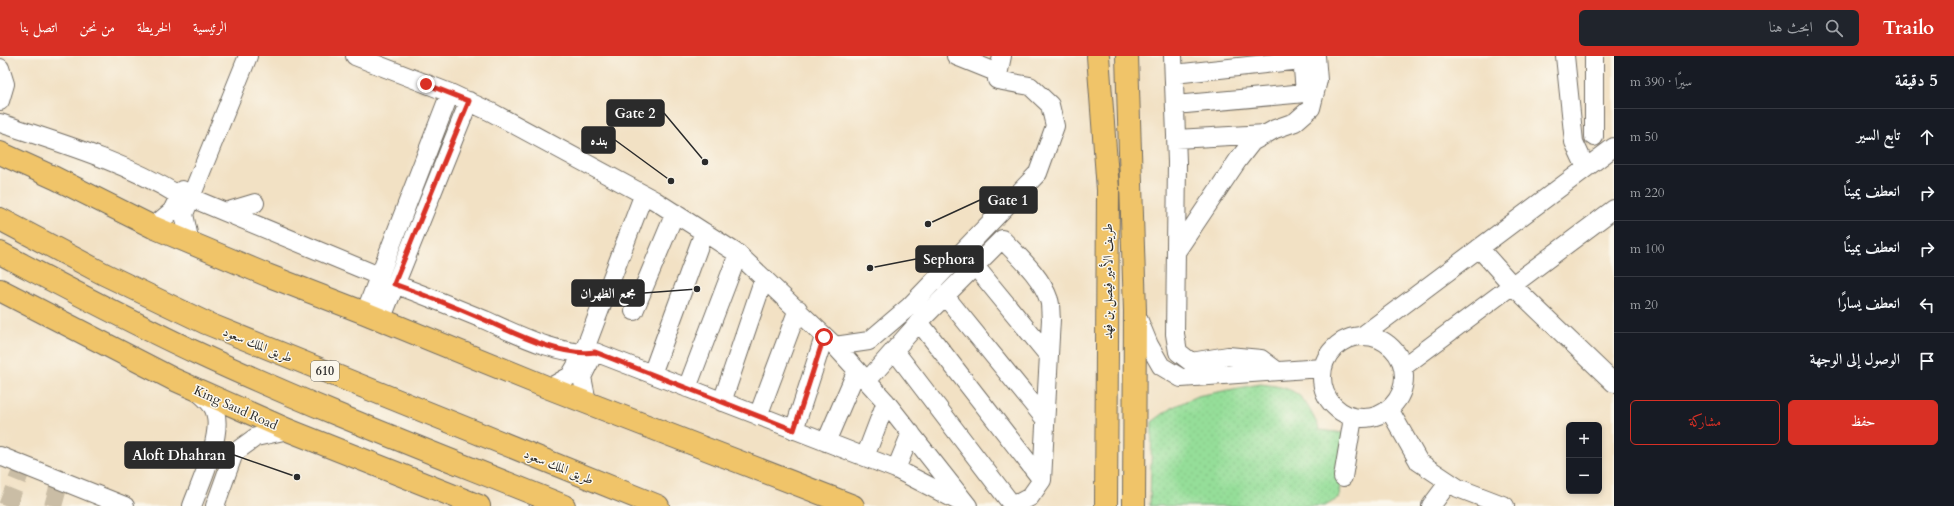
<!DOCTYPE html>
<html lang="ar">
<head>
<meta charset="utf-8">
<style>
  body { margin:0; font-family:Cardo,Amiri,serif; background:#20242c; color:#f1f3f6; direction:rtl }
  .controls { position:absolute; right:12px; bottom:12px; display:grid; overflow:hidden; border-radius:6px; box-shadow:0 2px 6px #0003 }
  .controls button { width:36px; height:36px; display:grid; place-items:center; padding:0; border:0; border-bottom:1px solid #363941; background:#171b24; color:#f1f3f6; font:20px sans-serif }
  .stop { position:absolute; width:12px; height:12px; margin:-9px; border:3px solid #d93025; border-radius:50%; background:#fff }
  .stop.end { background:#d93025; border-color:#fff; box-shadow:0 1px 4px #0008 }
  .list { margin:0; padding:0; list-style:none }
  h2 { display:flex; justify-content:space-between; align-items:center; height:52px; margin:0; padding:0 16px; font-size:17px }
  h2 small { font-size:13px; font-weight:400; color:#9ea1a6 }
  .list li { display:grid; grid-template-columns:26px 1fr auto; gap:12px; align-items:center; box-sizing:border-box; height:56px; padding:0 16px; border-top:1px solid #363941 }
  .list b { display:block; font-size:15px; white-space:nowrap }
  .list em { font-size:13px; font-style:normal; color:#9ea1a6 }
  .actions { display:flex; gap:8px; padding:12px 16px }
  .actions a { flex:1; padding:9px 0; border:1px solid #d93025; border-radius:6px; text-align:center; font-size:14px; color:#d93025 }
  .actions .main { background:#d93025; color:#fff }
  .icon { flex:none; width:22px; height:22px; fill:none; stroke:currentColor; stroke-width:2; stroke-linecap:round; stroke-linejoin:round }
  .map { position:relative; flex:none; width:1614px; height:450px; overflow:hidden; direction:ltr }
  header { display:flex; align-items:center; gap:24px; box-sizing:border-box; height:56px; padding:0 20px; background:#d93025; color:#fff }
  header strong { font-size:19px }
  nav { display:flex; gap:22px; margin-inline-start:auto; font-size:14px }
  .search { width:280px; height:36px; background:#20242c; display:flex; align-items:center; gap:10px; box-sizing:border-box; padding:0 14px; border-radius:6px; color:#9ea1a6; font-size:15px }
  main { display:flex }
  aside { flex:1; background:#171b24 }
  .map>svg:first-child { display:block }
  .park { fill:url(#park-dots); stroke:#608462 }
  .lines { fill:none; stroke-linecap:round; stroke-linejoin:round }
  .minor-tunnel { stroke:#cabda5; stroke-width:18; stroke-dasharray:18 9; stroke-linecap:butt }
  .minor-casing { stroke:#716b61; stroke-width:20 }
  .major-casing { stroke:#716b61; stroke-width:24 }
  .minor { stroke:#fff; stroke-width:18 }
  .major { stroke:#f0c469; stroke-width:22 }
  .route { stroke:#d93025; stroke-width:5 }
  .labels { text-anchor:middle; stroke-width:3; stroke-linejoin:round; paint-order:stroke }
  .shield { fill:#fbf7ec; stroke:#696865; stroke-width:1 }
  .shield-label { font-size:12px; font-weight:bold; fill:#2b2b2b }
  .street-label { font-size:13px; fill:#2b2b2b; stroke:#fbf7ec }
  .leader { fill:none; stroke:#2b2b2b; stroke-width:1.5 }
  .callout-dot { fill:#2b2b2b; stroke:#fbf7ec; stroke-width:1.5 }
  .callout { fill:#2b2b2b; stroke:#2b2b2b; stroke-width:1.5 }
  .callout-label { font-size:14px; text-anchor:middle; font-weight:bold; fill:#fff }
</style>
</head>
<body>
<header>
<strong>Trailo</strong>
<div class="search"><svg class="icon" aria-label="search" viewBox="0 0 24 24"><circle cx="10" cy="10" r="6"/><path d="M15 15l6 6"/></svg>ابحث هنا</div>
<nav><a>الرئيسية</a><a>الخريطة</a><a>من نحن</a><a>اتصل بنا</a></nav>
</header>
<main>
<aside>
<h2>5 دقيقة<small>سيرًا · 390 m</small></h2>
<ul class="list">
<li><svg class="icon" aria-label="ahead" viewBox="0 0 24 24"><path d="M12 20V5M6 11l6-6 6 6"/></svg><div><b>تابع السير</b></div><em>50 m</em></li>
<li><svg class="icon" aria-label="right" viewBox="0 0 24 24"><path d="M7 20v-9h11M14 6l5 5-5 5"/></svg><div><b>انعطف يمينًا</b></div><em>220 m</em></li>
<li><svg class="icon" aria-label="right" viewBox="0 0 24 24"><path d="M7 20v-9h11M14 6l5 5-5 5"/></svg><div><b>انعطف يمينًا</b></div><em>100 m</em></li>
<li><svg class="icon" aria-label="left" viewBox="0 0 24 24"><path d="M17 20v-9H6M10 6l-5 5 5 5"/></svg><div><b>انعطف يسارًا</b></div><em>20 m</em></li>
<li><svg class="icon" aria-label="arrive" viewBox="0 0 24 24"><path d="M6 21V4h12l-3 4 3 4H6"/></svg><div><b>الوصول إلى الوجهة</b></div></li>
</ul>
<div class="actions"><a class="main">حفظ</a><a>مشاركة</a></div>
</aside>
<div class="map">
<svg width="1614" height="450" viewBox="0 0 1614 450">
  <defs>
    <pattern id="park-dots" width="8" height="8" patternUnits="userSpaceOnUse"><rect width="8" height="8" fill="#95de99"/><path d="M2 2h.1M6 6h.1" fill="none" stroke="#81bf84" stroke-width="1.8" stroke-linecap="round"/></pattern>
  </defs>
  <rect width="100%" height="100%" fill="#fbf7ec"/>
  <filter id="ink" filterUnits="userSpaceOnUse"><feTurbulence type="fractalNoise" baseFrequency=".025" numOctaves="2"/><feDisplacementMap in="SourceGraphic" scale="8" xChannelSelector="R" yChannelSelector="G"/><feConvolveMatrix kernelMatrix="1 2 1 2 8 2 1 2 1" color-interpolation-filters="sRGB"/></filter>
  <filter id="wash" filterUnits="userSpaceOnUse"><feTurbulence type="fractalNoise" baseFrequency=".012" numOctaves="4" result="noise"/><feDisplacementMap in="SourceGraphic" scale="16" xChannelSelector="R" yChannelSelector="G"/><feGaussianBlur stdDeviation="0.9" result="paint"/><feColorMatrix in="noise" values="0 0 0 0 0 0 0 0 0 0 0 0 0 0 0 0 0 1.4 0 .05"/><feComposite in="paint" operator="in"/></filter>
  <g filter="url(#wash)">
    <rect width="100%" height="100%" fill="#f2e1c4"/>
    <path class="park" d="M1260,328C1300,332 1303,339 1320,374L1344,377L1339,442L1325,450H1150L1152,366L1171,352L1197,340Z"/>
  </g>
  <g filter="url(#ink)">
    <g class="lines">
      <path class="minor-tunnel" d="M7,450L23,410
        M53,450L60,425"/>
      <defs>
        <path id="minor" d="M355,0L450,37L491,56L654,144L738,198L835,290L886,346L968,450
          M956,0L998,17
          M1173,0L1177,106L1175,278L1178,296L1191,306L1228,300L1261,303L1277,315
          M1565,0L1574,86L1586,112
          M0,12L5,28L0,45
          M1174,18L1302,4
          M1175,49L1305,37L1302,0
          M0,67C61,87 125,106 180,140
          M1594,81V0
          M1176,83L1266,78
          M189,141L379,220
          M225,156L255,147
          M153,171L172,155L182,134
          M190,187L184,158L248,0
          M1479,192L1512,229L1614,327
          M1176,196L1238,104L1252,86L1275,73L1295,66L1311,52L1318,24L1316,0
          M975,210L1048,299
          M394,228C425,239 455,252 485,264C516,278 561,301 595,296L896,413L964,448
          M945,240L1045,363
          M634,255L675,157
          M365,257L450,37
          M1137,260L1149,289L1161,310L1181,322L1322,312
          M381,264L469,45
          M919,266L1042,424
          M1322 321a41 41 0 1 1 82 0a41 41 0 1 1-82 0Z
          M1362,280L1614,91
          M835,290L869,285L910,250L1038,117L1055,70L1050,49L1030,30L997,24L1002,0
          M894,294L1013,450
          M1403,311L1614,153
          M652,318L704,176
          M867,325L919,266L1002,183C1019,201 1041,220 1049,244C1051,249 1050,257 1051,263L1042,424L1030,441L1013,450
          M549,332L570,320L583,298L643,140
          M687,332L738,198
          M587,346L582,321L592,301
          M722,346L764,222
          M1389,353L1419,406L1458,432L1505,450
          M758,360L798,253
          M794,374L824,281
          M826,386L857,314
          M0,400L125,450
          M865,401L886,346
          M896,413L911,377
          M1343,421L1353,362
          M192,450C200,428 223,379 215,356C213,348 204,341 197,335
          M215,450L234,397L256,381L288,374
          M1431,450L1449,426"/>
        <path id="major" d="M1098,0L1108,134L1106,450
          M1127,0L1135,255L1134,450
          M0,97L55,122L153,171L267,219L365,257L549,332L853,450
          M0,163L104,218L206,267L658,450
          M0,197C65,231 130,266 197,297C317,353 441,400 564,450
          M0,234L173,323L288,374L479,450"/>
      </defs>
      <use href="#minor" class="minor-casing"/>
      <use href="#major" class="major-casing"/>
      <use href="#minor" class="minor"/>
      <use href="#major" class="major"/>
    </g>
  </g>
  <g class="lines" filter="url(#ink)">
    <path class="route" d="M426,28L469,45L394,228C425,239 455,251 485,264C516,278 561,301 595,296L794,374L824,281"/>
  </g>
  <g class="labels">
    <rect class="shield" x="311" y="305" width="28" height="20" rx="3"/>
    <g class="shield-label">
      <text x="325" y="319">610</text>
    </g>
    <g class="street-label">
      <text transform="translate(1107 225) rotate(-90)" y="5">طريف الأمير فيصل بن فهد</text>
      <text transform="translate(258 288) rotate(22)" y="5">طريق الملك سعود</text>
      <text transform="translate(236 351) rotate(24)" y="5">King Saud Road</text>
      <text transform="translate(559 410) rotate(22)" y="5">طريق الملك سعود</text>
    </g>
  </g>
  <path class="leader" d="M705 106L664 57M671 125L615 84M928 168L980 144M870 212L916 203M697 233L644 237M297 421L234 399"/>
  <g class="callout-dot">
    <circle cx="705" cy="106" r="4"/>
    <circle cx="671" cy="125" r="4"/>
    <circle cx="928" cy="168" r="4"/>
    <circle cx="870" cy="212" r="4"/>
    <circle cx="697" cy="233" r="4"/>
    <circle cx="297" cy="421" r="4"/>
  </g>
  <g class="callout">
    <rect x="607" y="44" width="57" height="26" rx="4"/>
    <rect x="582" y="71" width="33" height="26" rx="4"/>
    <rect x="980" y="131" width="57" height="26" rx="4"/>
    <rect x="916" y="190" width="67" height="26" rx="4"/>
    <rect x="572" y="224" width="72" height="26" rx="4"/>
    <rect x="125" y="386" width="109" height="26" rx="4"/>
  </g>
  <g class="callout-label">
    <text x="635" y="62">Gate 2</text>
    <text x="599" y="89">بنده</text>
    <text x="1008" y="149">Gate 1</text>
    <text x="949" y="208">Sephora</text>
    <text x="608" y="242">مجمع الظهران</text>
    <text x="179" y="404">Aloft Dhahran</text>
  </g>
</svg>
<div class="controls">
<button>+</button>
<button>−</button>
</div>
<div class="stop" style="left:824px;top:281px"></div>
<div class="stop end" style="left:426px;top:28px"></div>
</div>
</main>
</body>
</html>
